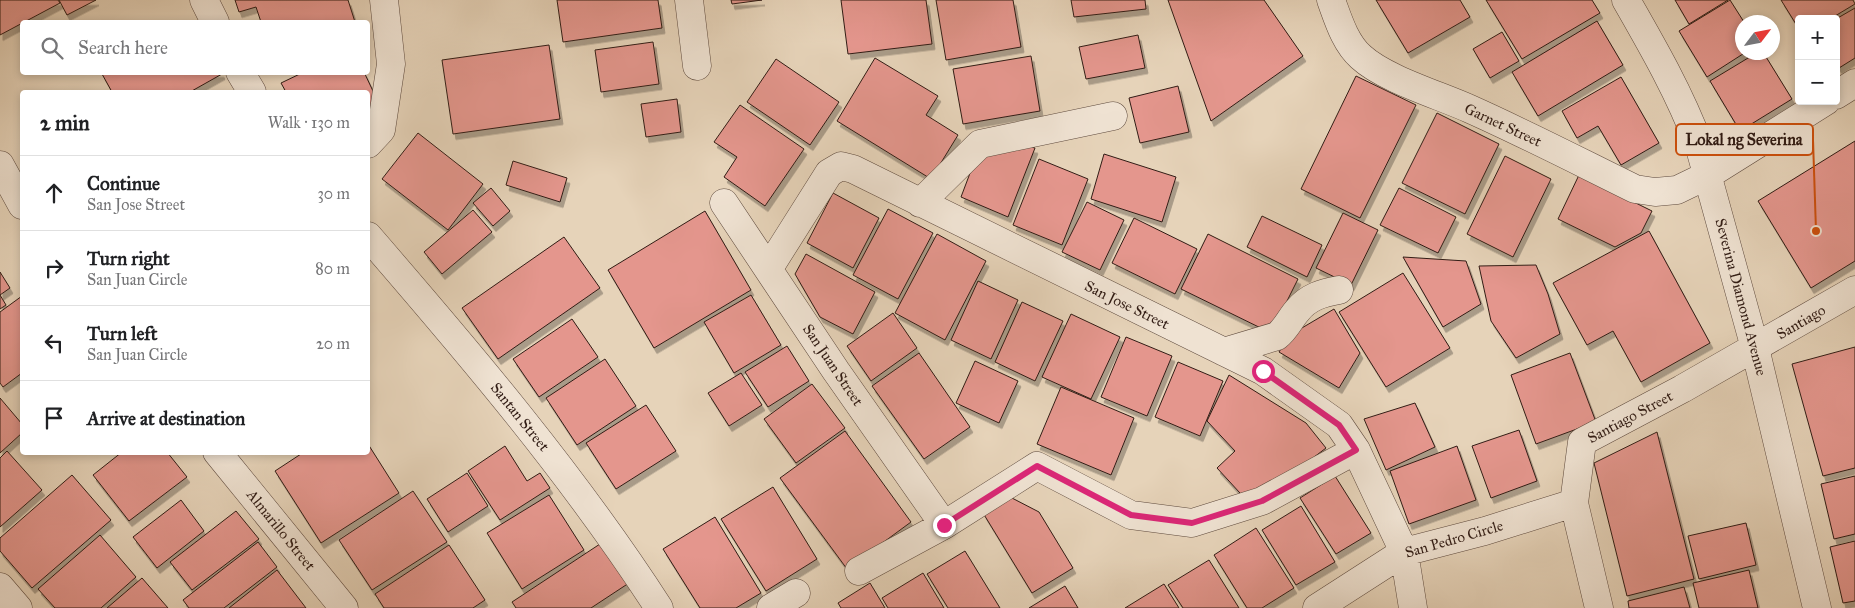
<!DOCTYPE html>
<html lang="en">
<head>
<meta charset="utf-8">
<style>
  body { margin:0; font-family:"IM FELL Great Primer",serif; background:#f2f2f2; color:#202124 }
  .controls { position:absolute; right:15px; top:15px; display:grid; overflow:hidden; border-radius:5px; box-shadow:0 2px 8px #0003 }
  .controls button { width:45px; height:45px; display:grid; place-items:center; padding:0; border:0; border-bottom:1px solid #e0e0e0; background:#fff; color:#202124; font:25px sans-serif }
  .compass { position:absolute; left:1735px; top:15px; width:45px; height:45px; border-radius:50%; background:#fff; box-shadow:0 2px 8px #0003; rotate:58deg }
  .stop { position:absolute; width:15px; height:15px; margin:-11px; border:4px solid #db2777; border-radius:50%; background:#fff }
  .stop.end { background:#db2777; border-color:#fff; box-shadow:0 1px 5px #0008 }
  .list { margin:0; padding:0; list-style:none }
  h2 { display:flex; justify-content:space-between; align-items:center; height:65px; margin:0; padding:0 20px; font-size:21px }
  h2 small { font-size:16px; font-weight:400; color:#757577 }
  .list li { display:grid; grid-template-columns:32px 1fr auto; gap:15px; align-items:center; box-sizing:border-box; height:75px; padding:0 20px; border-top:1px solid #e0e0e0 }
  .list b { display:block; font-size:19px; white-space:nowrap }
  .list p { margin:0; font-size:16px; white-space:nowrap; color:#757577 }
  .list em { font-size:16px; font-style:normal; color:#757577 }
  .icon { flex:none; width:28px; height:28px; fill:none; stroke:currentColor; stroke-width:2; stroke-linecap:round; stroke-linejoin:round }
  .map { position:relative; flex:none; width:1855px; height:608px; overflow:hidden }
  .search { position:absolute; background:#fff; box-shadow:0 2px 8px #0003; left:20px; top:20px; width:350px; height:55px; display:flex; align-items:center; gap:12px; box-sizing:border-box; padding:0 18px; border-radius:5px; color:#757577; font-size:19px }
  .panel { position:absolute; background:#fff; box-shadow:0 2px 8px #0003; left:20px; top:90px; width:350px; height:365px; border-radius:5px }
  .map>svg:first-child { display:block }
  .building { fill:#e4968d; stroke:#311c15; filter:url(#shadow) }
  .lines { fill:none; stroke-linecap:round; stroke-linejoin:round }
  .minor-casing { stroke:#5e4a3e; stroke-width:29 }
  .minor { stroke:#efe2d2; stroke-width:28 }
  .route { stroke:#db2777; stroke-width:6 }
  .labels { text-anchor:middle; stroke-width:4; stroke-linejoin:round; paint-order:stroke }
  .street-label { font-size:15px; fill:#311c15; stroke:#efe2d2 }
  .leader { fill:none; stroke:#cd500d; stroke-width:2 }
  .callout-dot { fill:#cd500d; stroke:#efe2d2; stroke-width:2 }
  .callout { fill:#efe2d2; stroke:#cd500d; stroke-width:2 }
  .callout-label { font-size:16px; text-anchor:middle; font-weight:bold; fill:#311c15 }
</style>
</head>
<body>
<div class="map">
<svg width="1855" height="608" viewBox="0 0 1855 608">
  <defs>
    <filter id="shadow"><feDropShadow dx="3" dy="5.5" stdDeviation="0" flood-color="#0004"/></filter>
  </defs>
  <rect width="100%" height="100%" fill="#e6d3b9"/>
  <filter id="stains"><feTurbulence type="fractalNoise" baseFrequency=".004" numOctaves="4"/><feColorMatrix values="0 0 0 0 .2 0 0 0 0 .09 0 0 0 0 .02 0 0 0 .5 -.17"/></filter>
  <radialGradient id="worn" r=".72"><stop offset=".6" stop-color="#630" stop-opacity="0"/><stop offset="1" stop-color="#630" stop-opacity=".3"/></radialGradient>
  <path class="building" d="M0,0H58L60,3L0,35Z
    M59,0H96L67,15Z
    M235,0H348L355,22H261L256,7L239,12Z
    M557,0H658L662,28L563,42Z
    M731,0H762L732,4Z
    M841,0H926L932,44L848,54Z
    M936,0H1013L1021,47L946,60Z
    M1071,0H1145L1146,9L1074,17Z
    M1168,0H1264L1303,56L1211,121Z
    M1376,0H1460L1470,17L1408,53Z
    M1486,0H1592L1600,13L1522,59Z
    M1675,0H1728L1689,24Z
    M1730,0L1744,22L1742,52H1746L1707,77L1679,31Z
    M1781,0H1853L1855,4L1830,19H1799V29Z
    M1855,8V58L1839,68L1836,64V19Z
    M1597,21L1623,65L1538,116L1512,72Z
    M1502,32L1519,61L1490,78L1473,49Z
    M1138,35L1145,68L1086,79L1079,47Z
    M653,42L659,84L601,92L595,50Z
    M549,45L560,119L453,134L442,60Z
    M1758,52H1763L1792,99L1740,131L1710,81Z
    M1031,56L1040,111L963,124L953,69Z
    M875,58L938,96L926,115L958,135L931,179L837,121Z
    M776,59L839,102L810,145L747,102Z
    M105,72H221L222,74L190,92H112L102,74Z
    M304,72H364L380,106L368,111V92H286L281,83Z
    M1356,76L1416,105L1360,218L1301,189Z
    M1621,77L1659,143L1621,165L1598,126L1577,138L1562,111Z
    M1178,86L1189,132L1140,143L1129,98Z
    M677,99L681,132L646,137L641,104Z
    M740,105L804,149L765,206L724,177L737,157L714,142Z
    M1437,113L1499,144L1465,214L1402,183Z
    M418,133L483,184L448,230L382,179Z
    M1855,141V261L1811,288L1758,201Z
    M1019,144L1035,148L1008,217L961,197L978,152Z
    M1104,154L1176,177L1162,222L1091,199Z
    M1505,156L1551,179L1513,257L1467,234Z
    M1039,159L1088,179L1062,245L1013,225Z
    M513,161L567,178L560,202L506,185Z
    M1579,175L1652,211L1641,233L1615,247L1558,219Z
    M491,188L510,211L493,226L473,203Z
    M1399,188L1456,217L1438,253L1380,225Z
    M833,193L879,218L853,268L807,243Z
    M1087,202L1124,220L1100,270L1062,252Z
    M888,209L933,233L898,299L853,275Z
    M473,210L492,232L442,274L424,252Z
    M705,211L751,290L654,348L608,270Z
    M1343,213L1378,230L1351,285L1316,268Z
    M1262,216L1322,245L1307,277L1247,247Z
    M1134,218L1197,249L1175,294L1112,263Z
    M1649,231L1710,343L1641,382L1613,331L1587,345L1553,283Z
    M937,234L986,261L945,340L895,313Z
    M1208,234L1298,279L1271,333L1181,289Z
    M564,237L600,288L498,359L462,308Z
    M806,254L875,292L853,334L820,317L806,293L795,274Z
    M1403,257L1466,261L1481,304L1443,327Z
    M1536,265L1548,294L1560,334L1516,358L1491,321L1479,266Z
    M0,272L10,288L0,295Z
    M1403,273L1450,348L1386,387L1339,312Z
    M978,281L1018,300L991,359L951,340Z
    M0,295L6,305L0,309Z
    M751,295L781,345L734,373L704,322Z
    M22,296V373L3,387L0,383V312Z
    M1022,302L1063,321L1035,381L995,362Z
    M1334,309L1360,353L1339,388L1279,352L1290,335Z
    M893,313L917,348L871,381L847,346Z
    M1071,314L1120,337L1091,399L1042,377Z
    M572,319L598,357L539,397L513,359Z
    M1126,337L1172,356L1147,416L1101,397Z
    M787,346L809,381L768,407L745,372Z
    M1855,347V468L1823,476L1792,364Z
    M919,353L970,427L924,459L872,386Z
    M1570,353L1596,422L1536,444L1511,375Z
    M605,359L636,406L577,445L546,398Z
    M975,361L1018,381L999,423L956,403Z
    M1178,362L1223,381L1200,436L1155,417Z
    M741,373L762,405L729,426L708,393Z
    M1229,375L1306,423L1326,448L1251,505L1217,468L1235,451L1207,421Z
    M812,384L845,428L796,463L764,419Z
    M1061,387L1134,418L1111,475L1037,444Z
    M0,398L22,424V433L0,453Z
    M1415,403L1435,447L1386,470L1364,419Z
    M646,405L676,451L616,489L586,443Z
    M1519,430L1537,481L1491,498L1472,446Z
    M845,431L911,522L847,569L780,478Z
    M1657,432L1694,579L1627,596L1594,463Z
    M368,444L399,493L321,543L275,471L304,452H368Z
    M505,446L527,481L540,473L550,488L500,520L468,471Z
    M1457,446L1476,500L1409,524L1390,471Z
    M7,451L42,490L0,527V458Z
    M122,452H167L187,477L129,521L93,475Z
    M467,473L488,506L448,532L427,499Z
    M72,475L111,520L32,588L0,551V538Z
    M1335,476L1371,533L1336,554L1300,498Z
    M1855,476V534L1834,539L1821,484Z
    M773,487L817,559L766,591L721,519Z
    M413,491L447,542L372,590L339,540Z
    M549,495L584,550L522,589L487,533Z
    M1010,497L1039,512L1073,568L1032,593L983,513Z
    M181,500L204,531L157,568L133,537Z
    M1301,506L1335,562L1296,585L1262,530Z
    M236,511L259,539L192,590L170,562Z
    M715,517L761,593L736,608H700L663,549Z
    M1746,523L1756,565L1699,579L1688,536Z
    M1256,528L1294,588L1262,608H1247L1214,555Z
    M100,535L136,577L101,608H55L38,589Z
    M1855,541V601L1843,603L1830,547Z
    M258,542L277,567L224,608H189L183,600Z
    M603,542L629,583L591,608H516L512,602Z
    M449,545L485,600L473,608H384L375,594Z
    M965,551L1000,608H948L927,574Z
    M1209,560L1239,608H1183L1168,585Z
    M277,570L306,608H229Z
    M1749,570L1758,608H1699L1693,583Z
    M923,573L944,608H888L882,598Z
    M142,578L168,608H107Z
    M870,583L885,608H841L838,603Z
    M1164,584L1179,608H1125Z
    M1065,586L1078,608H1029Z
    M1684,587L1690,608H1629L1628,601Z"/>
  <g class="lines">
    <defs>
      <path id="minor" d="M204,0L215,22
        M689,0L697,66
        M1331,0C1338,19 1345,43 1361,57C1385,79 1439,95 1470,109C1526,134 1580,162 1635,189L1655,192L1677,190L1708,175L1826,101
        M1626,0C1653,47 1680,94 1699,145L1755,348L1817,608
        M240,72L252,92
        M1836,95L1855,83
        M368,144L381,130L391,64L384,0
        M0,165L22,205
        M724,203L836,371L944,525
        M920,203L980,144L1113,116
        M368,236C471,355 573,475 659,608
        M769,268L829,173L841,166L853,169L1263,371L1339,425L1356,450L1404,552L1413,608
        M1224,352L1277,336C1286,329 1290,319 1297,311C1308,297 1322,293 1339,290
        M217,452L344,608
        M859,571L944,525L1037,466L1131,515L1192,523L1262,501L1356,450
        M0,587L18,608
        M771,608L796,593
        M1317,608L1404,552L1485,531L1574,503
        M1599,608L1574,503L1582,442L1682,389L1855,290"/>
    </defs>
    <use href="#minor" class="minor-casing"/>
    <use href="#minor" class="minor"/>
  </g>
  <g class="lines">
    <path class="route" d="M944,525L1037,466L1131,515L1192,523L1262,501L1356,450L1339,425L1263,371"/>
  </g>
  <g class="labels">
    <g class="street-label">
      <text transform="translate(1503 125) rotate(25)" y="5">Garnet Street</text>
      <text transform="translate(1741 297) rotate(75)" y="5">Severina Diamond Avenue</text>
      <text transform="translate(1127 305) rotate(26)" y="5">San Jose Street</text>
      <text transform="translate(1801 322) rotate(-30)" y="5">Santiago</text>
      <text transform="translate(833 365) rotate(56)" y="5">San Juan Street</text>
      <text transform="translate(520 417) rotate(51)" y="5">Santan Street</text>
      <text transform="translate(1630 417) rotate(-28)" y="5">Santiago Street</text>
      <text transform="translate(281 530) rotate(51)" y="5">Almarillo Street</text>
      <text transform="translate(1454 539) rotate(-16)" y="5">San Pedro Circle</text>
    </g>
  </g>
  <path class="leader" d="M1816 231L1813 140"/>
  <circle class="callout-dot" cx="1816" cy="231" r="5"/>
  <rect class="callout" x="1676" y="124" width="137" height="31" rx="5"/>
  <g class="callout-label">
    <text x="1744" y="145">Lokal ng Severina</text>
  </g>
  <rect width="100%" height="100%" filter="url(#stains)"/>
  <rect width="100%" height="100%" fill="url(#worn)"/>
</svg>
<div class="controls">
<button>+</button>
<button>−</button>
</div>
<svg class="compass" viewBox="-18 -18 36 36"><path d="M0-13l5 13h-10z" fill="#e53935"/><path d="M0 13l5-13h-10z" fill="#757577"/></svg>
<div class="stop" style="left:1263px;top:371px"></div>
<div class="stop end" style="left:944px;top:525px"></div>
<div class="search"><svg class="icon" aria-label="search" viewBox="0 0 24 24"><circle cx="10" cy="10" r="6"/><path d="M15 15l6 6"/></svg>Search here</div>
<section class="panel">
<h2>2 min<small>Walk · 130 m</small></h2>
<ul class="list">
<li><svg class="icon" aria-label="ahead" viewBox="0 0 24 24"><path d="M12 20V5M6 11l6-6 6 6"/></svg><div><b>Continue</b><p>San Jose Street</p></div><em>30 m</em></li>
<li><svg class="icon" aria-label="right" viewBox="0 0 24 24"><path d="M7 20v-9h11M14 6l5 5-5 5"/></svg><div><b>Turn right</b><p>San Juan Circle</p></div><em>80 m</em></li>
<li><svg class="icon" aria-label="left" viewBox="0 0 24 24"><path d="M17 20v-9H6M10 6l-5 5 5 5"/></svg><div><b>Turn left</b><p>San Juan Circle</p></div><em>20 m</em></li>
<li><svg class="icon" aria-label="arrive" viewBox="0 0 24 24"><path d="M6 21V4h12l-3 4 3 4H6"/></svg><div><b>Arrive at destination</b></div></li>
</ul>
</section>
</div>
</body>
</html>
